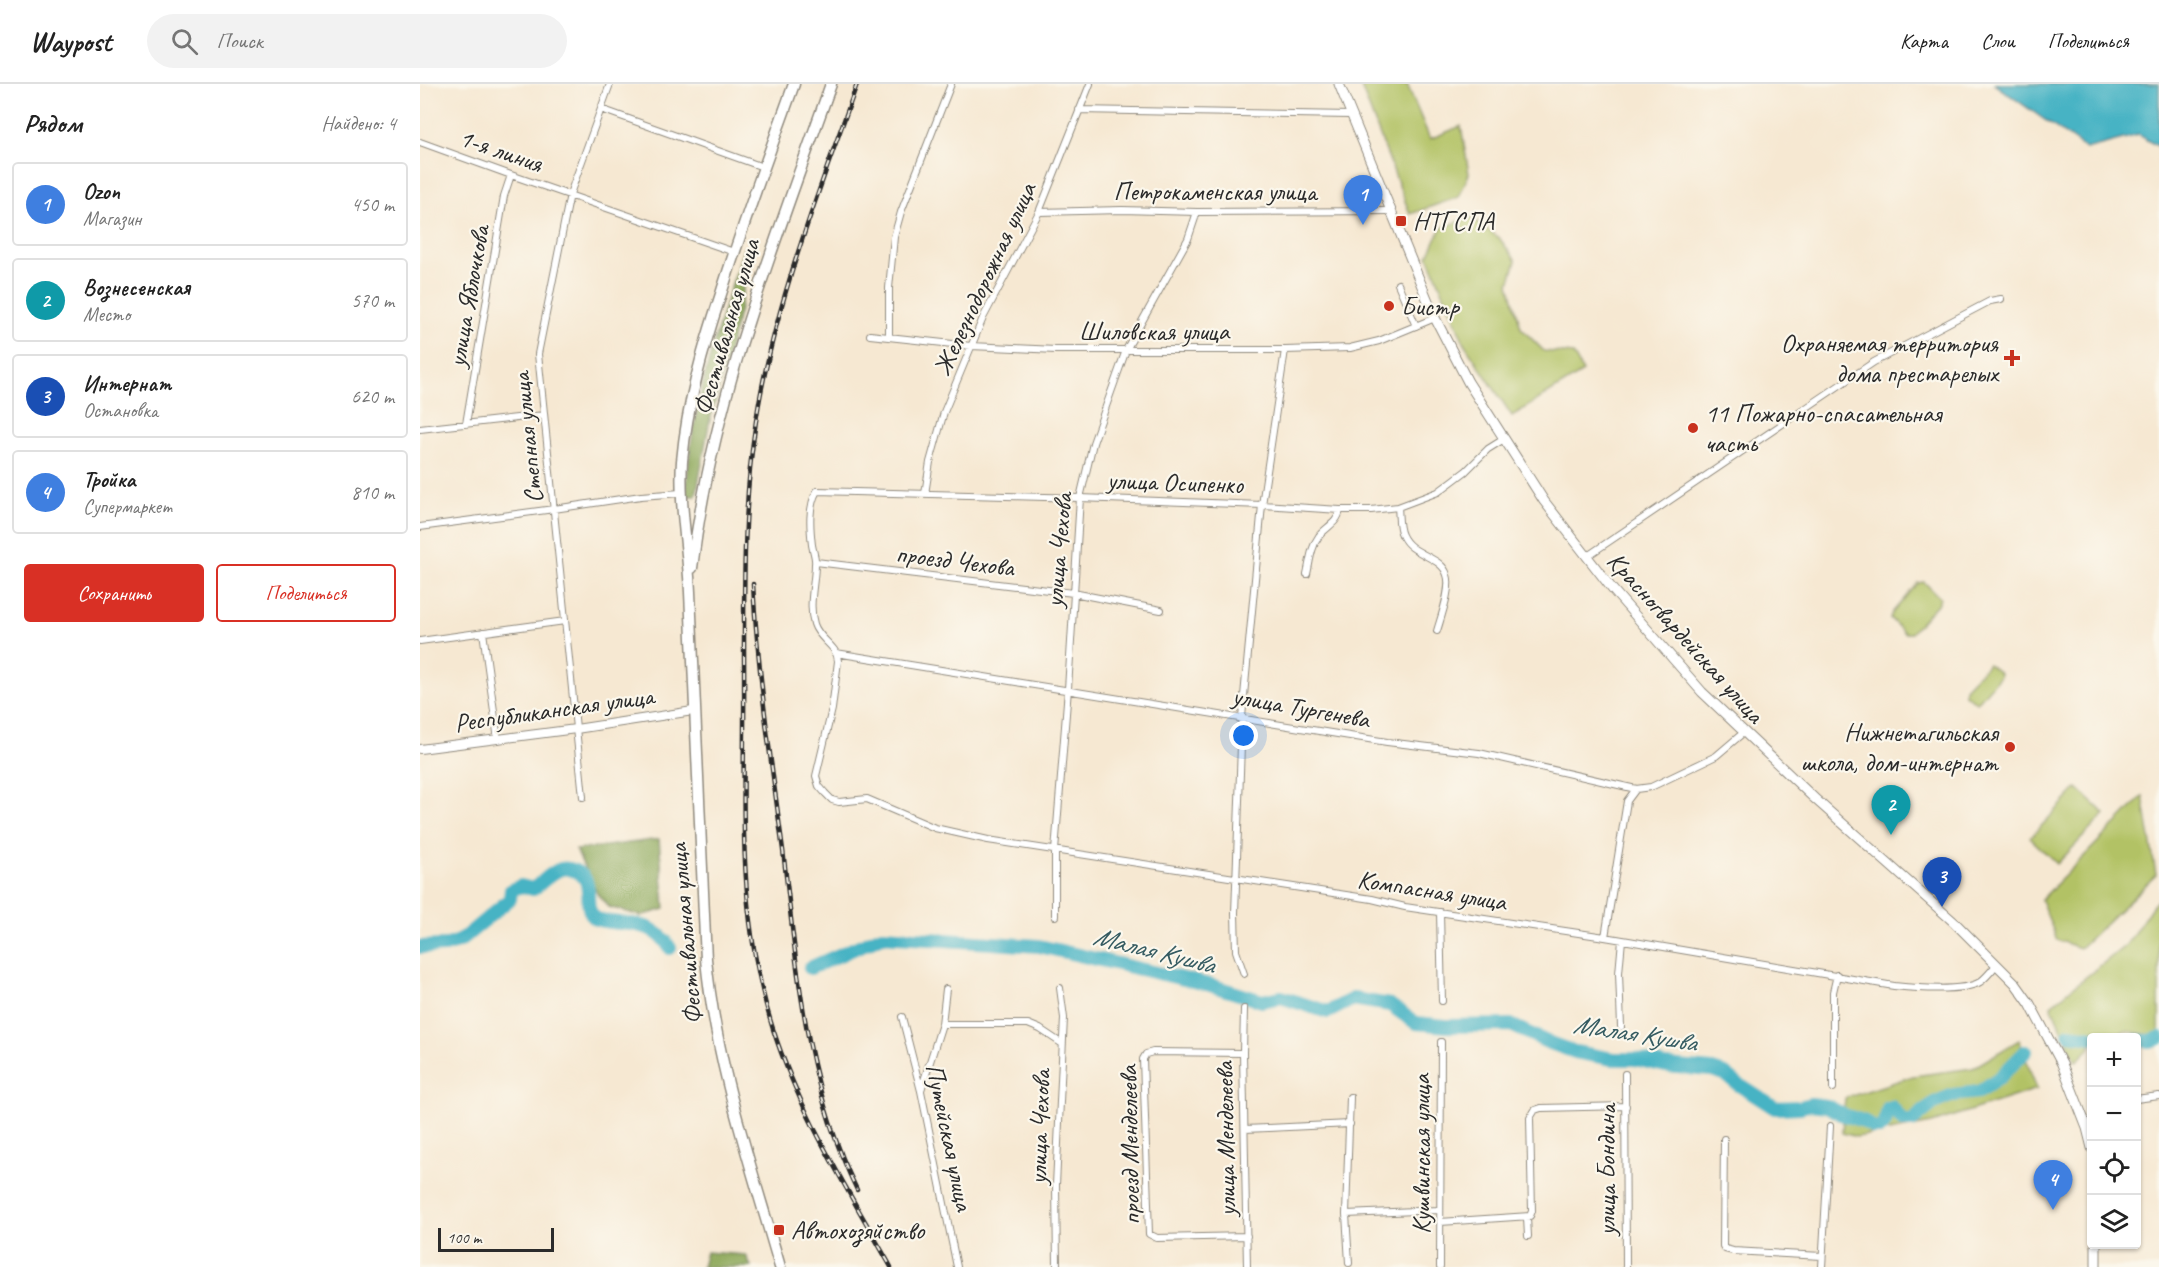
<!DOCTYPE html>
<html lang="ru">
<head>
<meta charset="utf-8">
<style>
  body { margin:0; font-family:Caveat,sans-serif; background:#f2f2f2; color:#222 }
  .controls { position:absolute; right:18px; bottom:18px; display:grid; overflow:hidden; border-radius:6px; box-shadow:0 2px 4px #0004 }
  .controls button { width:54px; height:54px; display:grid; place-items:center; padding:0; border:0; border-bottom:2px solid #e0e0e0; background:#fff; color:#222; font:30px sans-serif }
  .scale { position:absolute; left:18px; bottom:15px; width:116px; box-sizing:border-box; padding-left:6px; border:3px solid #2b2b2b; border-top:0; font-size:16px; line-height:21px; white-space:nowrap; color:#2b2b2b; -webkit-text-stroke:4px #fbf7ec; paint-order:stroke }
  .you { position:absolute; left:824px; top:652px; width:21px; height:21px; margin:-15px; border:4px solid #fff; border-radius:50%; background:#1a73e8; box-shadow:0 0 0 9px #1a73e833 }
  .badge { display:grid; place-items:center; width:39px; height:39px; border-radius:50%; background:#d93025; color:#fff; font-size:20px; font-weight:700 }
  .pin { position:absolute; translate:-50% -50px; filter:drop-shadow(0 2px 3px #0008) }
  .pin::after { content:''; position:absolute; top:32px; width:21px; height:18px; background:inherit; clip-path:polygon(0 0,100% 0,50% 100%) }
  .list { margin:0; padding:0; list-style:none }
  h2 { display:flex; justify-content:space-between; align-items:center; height:78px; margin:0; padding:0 24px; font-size:26px }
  h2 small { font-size:20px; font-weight:400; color:#767676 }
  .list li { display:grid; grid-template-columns:39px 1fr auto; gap:18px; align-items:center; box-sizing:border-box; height:84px; margin:0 12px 12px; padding:0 12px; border:2px solid #e0e0e0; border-radius:6px }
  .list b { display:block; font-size:22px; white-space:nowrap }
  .list p { margin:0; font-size:20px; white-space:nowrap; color:#767676 }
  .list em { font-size:20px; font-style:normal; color:#767676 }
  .actions { display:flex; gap:12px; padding:18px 24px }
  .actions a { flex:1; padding:14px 0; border:2px solid #d93025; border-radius:6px; text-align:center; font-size:21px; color:#d93025 }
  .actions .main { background:#d93025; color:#fff }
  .icon { flex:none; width:33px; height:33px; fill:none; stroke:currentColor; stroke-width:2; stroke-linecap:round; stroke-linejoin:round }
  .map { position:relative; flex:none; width:1739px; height:1183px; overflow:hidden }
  header { display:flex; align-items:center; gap:36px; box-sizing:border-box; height:84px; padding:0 30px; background:#fff; border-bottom:2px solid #e0e0e0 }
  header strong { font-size:28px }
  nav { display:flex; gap:33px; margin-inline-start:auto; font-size:21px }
  .search { width:420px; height:54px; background:#f2f2f2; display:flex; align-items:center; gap:15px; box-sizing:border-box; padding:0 21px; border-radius:33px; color:#767676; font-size:22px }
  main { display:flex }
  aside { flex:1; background:#fff }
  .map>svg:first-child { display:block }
  .green { fill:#b2c265; stroke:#6e7648; stroke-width:1.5 }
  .forest { fill:#8da85a; stroke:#5c6a42; stroke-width:1.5 }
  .water { fill:#47b3c4; stroke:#396f78; stroke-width:1.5 }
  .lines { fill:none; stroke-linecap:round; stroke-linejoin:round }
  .river { stroke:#47b3c4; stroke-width:14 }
  .minor-casing { stroke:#908a7e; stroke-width:8 }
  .tertiary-casing { stroke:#908a7e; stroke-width:10 }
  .secondary-casing { stroke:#908a7e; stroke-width:11 }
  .primary-casing { stroke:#908a7e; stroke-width:13 }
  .minor { stroke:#fff; stroke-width:6 }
  .tertiary { stroke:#fff; stroke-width:8 }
  .secondary { stroke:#fff; stroke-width:9 }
  .primary { stroke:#fff; stroke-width:10 }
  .rail-casing { stroke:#2b2b2b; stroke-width:4.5 }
  .rail { stroke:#fbf7ec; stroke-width:2; stroke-dasharray:7; stroke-linecap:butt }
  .poi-dot { fill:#c8321e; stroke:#fbf7ec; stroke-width:2 }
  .labels { text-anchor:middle; stroke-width:4.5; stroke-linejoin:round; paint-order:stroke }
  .street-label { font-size:26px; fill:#2b2b2b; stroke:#fbf7ec }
  .poi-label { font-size:26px; fill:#2b2b2b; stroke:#fbf7ec; text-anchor:start }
  .water-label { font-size:27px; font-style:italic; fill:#355b61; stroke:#fbf7ec }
</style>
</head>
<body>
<header>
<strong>Waypost</strong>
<div class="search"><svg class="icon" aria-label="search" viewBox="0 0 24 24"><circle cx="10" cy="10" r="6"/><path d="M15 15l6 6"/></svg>Поиск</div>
<nav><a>Карта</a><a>Слои</a><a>Поделиться</a></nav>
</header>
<main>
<aside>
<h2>Рядом<small>Найдено: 4</small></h2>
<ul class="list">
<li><span class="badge" style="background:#3f7fe0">1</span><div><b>Ozon</b><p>Магазин</p></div><em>450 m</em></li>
<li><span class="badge" style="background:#0f9aa8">2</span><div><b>Вознесенская</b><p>Место</p></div><em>570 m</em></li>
<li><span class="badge" style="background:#1a4fb4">3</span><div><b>Интернат</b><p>Остановка</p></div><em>620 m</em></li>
<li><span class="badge" style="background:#3f7fe0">4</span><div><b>Тройка</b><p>Супермаркет</p></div><em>810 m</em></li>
</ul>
<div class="actions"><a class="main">Сохранить</a><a>Поделиться</a></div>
</aside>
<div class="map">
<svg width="1739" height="1183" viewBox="0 0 1739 1183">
  <rect width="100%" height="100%" fill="#fbf7ec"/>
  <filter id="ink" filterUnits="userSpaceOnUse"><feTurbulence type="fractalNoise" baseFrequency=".0167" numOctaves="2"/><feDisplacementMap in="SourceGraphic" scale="12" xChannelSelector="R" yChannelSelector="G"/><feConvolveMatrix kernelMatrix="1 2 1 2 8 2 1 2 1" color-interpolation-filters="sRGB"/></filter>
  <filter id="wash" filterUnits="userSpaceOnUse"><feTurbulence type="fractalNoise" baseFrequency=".008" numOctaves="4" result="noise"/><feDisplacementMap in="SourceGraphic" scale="24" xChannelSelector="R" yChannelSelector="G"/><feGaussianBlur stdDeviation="1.35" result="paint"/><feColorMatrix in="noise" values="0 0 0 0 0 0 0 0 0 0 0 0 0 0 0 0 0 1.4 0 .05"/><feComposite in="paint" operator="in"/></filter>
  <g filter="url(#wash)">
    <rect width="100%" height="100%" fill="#f6e8d2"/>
    <path class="green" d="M940,0H987L1010,55L1041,42L1049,90L1039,113L990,130Z
      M1051,133L1080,155L1096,177L1089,200L1101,244L1124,267L1153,270L1163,288L1092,332L1045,261L1008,172L1021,144Z
      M1504,498L1520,514L1518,519L1491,549H1484L1470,534L1472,529L1498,499Z
      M1568,580L1580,589V592L1557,619L1545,610V604Z
      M1657,704L1685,730L1637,780L1610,754Z
      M1723,712L1736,791L1660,864L1637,856L1621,816Z
      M1739,815V952L1705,947L1691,953L1672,954L1671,963L1656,978L1631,921L1706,861L1733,821Z
      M1599,956L1617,1005L1512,1039L1437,1053L1422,1049L1425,1014L1493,992L1553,984Z"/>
    <path class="forest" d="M324,164L329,172L320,225L289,340L276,412H266C269,331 298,240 324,164Z
      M239,755L245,825L221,832L189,823L177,809L156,766Z
      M286,1168L326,1171L331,1183H282Z"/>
    <path class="water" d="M1574,0H1739V63L1718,51L1666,65Z"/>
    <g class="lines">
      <path class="river" d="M0,863L25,862L40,857L90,815L91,806L101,802L113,805C122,799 131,788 141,785C145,784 151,785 155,787C179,797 159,822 176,835C205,844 231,832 250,864
        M390,884L462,852L619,862L790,901L842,917L861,913L908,928L933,915L970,921L996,939L1026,942L1091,941L1127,958L1155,968L1193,975H1215L1246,982L1292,986L1305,990L1316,999L1355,1024L1380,1023L1391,1020L1407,1022L1424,1031L1443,1037L1454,1044H1461L1465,1039L1468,1024L1472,1023L1483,1037H1492L1514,1019L1533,1011L1559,1008L1580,993L1606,967
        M1649,950L1680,954
        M1716,957H1730L1739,954"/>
    </g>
  </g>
  <g filter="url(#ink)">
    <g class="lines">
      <defs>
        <path id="minor" d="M181,25L343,83
          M659,26L931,31
          M0,58L91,91L314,168
          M619,128L702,126L777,128L970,127
          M978,200L996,242
          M450,251L551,262L636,266H865L930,264L959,257L1015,234
          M469,253V204L474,153L481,128L531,0
          M46,340L84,112L91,91
          M0,345L124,331
          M1084,355L1068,365L1046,387L1018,408L978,423L951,426H920L842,421L660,414L397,407C388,422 390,444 392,461C393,467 396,474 395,480C395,500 388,520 394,540C399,556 417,561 418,577L412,625L396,692L399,702L405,709L412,716L419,718L447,715L515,744L568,756L952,815L985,823L1185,853L1474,902C1494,904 1543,908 1560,898C1567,893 1572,886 1577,880
          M505,410L510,378L524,328L563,234L619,128L670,0
          M978,423C979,432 978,443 982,451C991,472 1022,472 1027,491C1032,503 1021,533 1017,547
          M0,443L134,425L221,412L261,409
          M1166,473L1454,278L1570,217L1581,215
          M396,478L653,509L741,526
          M887,490C890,477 891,463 899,452C906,443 918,439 920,426
          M63,548L78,656
          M0,557L145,537
          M416,569L967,658L1059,669L1216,705L1231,703L1296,672L1323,649
          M163,713L118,270L150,110L190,0
          M1020,828L1022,917
          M635,832V767L648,605L660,414L673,359L706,266L768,155L777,128
          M1185,853L1207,717L1216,705
          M824,890L816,867L815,829L822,633L842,421L865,266
          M824,925L823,969L827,1183
          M482,933L501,1007L537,1183
          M522,940L526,905
          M1201,943L1199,889L1202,856
          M823,969L733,968L726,970L723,975L729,1150L737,1154L827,1152
          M1205,990L1206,1183
          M1413,1004V908L1417,891
          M501,1006L522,940H608L620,945L641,959
          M1716,1015L1739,1012
          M825,1045L930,1040
          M1304,1055L1303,1162L1305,1165L1313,1167L1402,1172
          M926,1130L1019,1126
          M1107,1134L1108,1152
          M1020,1138L1110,1132L1112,1127L1110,1034L1115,1026L1121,1024L1206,1022
          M929,1179L926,1130L930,1013
          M637,1183L636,1101L644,934L640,904
          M1020,1183L1021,958
          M1402,1183L1410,1042"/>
        <path id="tertiary" d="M0,665L156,645L273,627"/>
        <path id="secondary" d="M919,0L1015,234L1048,298L1124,417L1193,506L1282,608L1394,714L1535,839L1595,899L1610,920L1642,980L1667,1044L1672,1064
          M1676,1183V1160"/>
        <path id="primary" d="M272,484C292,316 355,158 411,0
          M360,1183C331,1081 296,981 286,875C280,753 275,631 270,508C268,464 259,421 262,377C267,320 283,264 301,210C323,139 349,70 374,0"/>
      </defs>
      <use href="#minor" class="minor-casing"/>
      <use href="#tertiary" class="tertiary-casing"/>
      <use href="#secondary" class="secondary-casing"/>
      <use href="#primary" class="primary-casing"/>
      <use href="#minor" class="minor"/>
      <use href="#tertiary" class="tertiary"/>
      <use href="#secondary" class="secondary"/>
      <use href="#primary" class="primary"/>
      <defs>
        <path id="rail" d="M437,0C398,110 354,221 336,337C320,439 325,543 324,646C323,751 321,844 353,945C380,1030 428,1106 471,1183
          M333,500C338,589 351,678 363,766C377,882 385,1000 437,1106"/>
      </defs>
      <use href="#rail" class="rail-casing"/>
      <use href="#rail" class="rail"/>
    </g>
  </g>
  <g class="poi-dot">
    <rect x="975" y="131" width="12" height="12" rx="3"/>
    <circle cx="969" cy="222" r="6"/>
    <path d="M1589 265h6v6h6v6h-6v6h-6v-6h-6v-6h6z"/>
    <circle cx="1273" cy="344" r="6"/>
    <circle cx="1590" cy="663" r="6"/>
    <rect x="353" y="1140" width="12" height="12" rx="3"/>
  </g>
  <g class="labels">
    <g class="street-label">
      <text transform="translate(81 66) rotate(19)" y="9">1-я линия</text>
      <text x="795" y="116">Петрокаменская улица</text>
      <text transform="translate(564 195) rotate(-65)" y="9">Железнодорожная улица</text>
      <text transform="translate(48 212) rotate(-80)" y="9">улица Яблочкова</text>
      <text transform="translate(306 243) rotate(-74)" y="9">Фестивальная улица</text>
      <text x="734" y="256">Шиловская улица</text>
      <text transform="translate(107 354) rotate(-96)" y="9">Степная улица</text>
      <text transform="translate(755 398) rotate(2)" y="9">улица Осипенко</text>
      <text transform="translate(638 466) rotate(-85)" y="9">улица Чехова</text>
      <text transform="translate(535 476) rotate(7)" y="9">проезд Чехова</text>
      <text transform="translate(1266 553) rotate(48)" y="9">Красногвардейская улица</text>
      <text transform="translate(881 623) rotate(10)" y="9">улица Тургенева</text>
      <text transform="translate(134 625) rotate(-8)" y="9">Республиканская улица</text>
      <text transform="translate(1012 806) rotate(9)" y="9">Компасная улица</text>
      <text transform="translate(265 850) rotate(-95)" y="9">Фестивальная улица</text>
      <text transform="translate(619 1043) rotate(-88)" y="9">улица Чехова</text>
      <text transform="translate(530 1053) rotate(78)" y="9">Путейская улица</text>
      <text transform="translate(805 1055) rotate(-91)" y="9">улица Менделеева</text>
      <text transform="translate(709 1061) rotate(-91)" y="9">проезд Менделеева</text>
      <text transform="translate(1001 1070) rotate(-90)" y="9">Кушвинская улица</text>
      <text transform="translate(1186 1086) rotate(-90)" y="9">улица Бондина</text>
    </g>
    <g class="poi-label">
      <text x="993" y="146">НТГСПА</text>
      <text x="981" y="231">Бистр</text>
      <text x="1578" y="268" text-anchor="end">Охраняемая территория<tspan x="1578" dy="30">дома престарелых</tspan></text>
      <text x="1285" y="338">11 Пожарно-спасательная<tspan x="1285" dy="30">часть</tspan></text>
      <text x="1578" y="657" text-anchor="end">Нижнетагильская<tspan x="1578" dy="30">школа, дом-интернат</tspan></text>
      <text x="371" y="1155">Автохозяйство</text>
    </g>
    <g class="water-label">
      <text transform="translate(734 866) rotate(14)" y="9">Малая Кушва</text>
      <text transform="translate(1215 949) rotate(9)" y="9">Малая Кушва</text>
    </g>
  </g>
</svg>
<div class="controls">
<button>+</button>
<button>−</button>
<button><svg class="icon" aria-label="locate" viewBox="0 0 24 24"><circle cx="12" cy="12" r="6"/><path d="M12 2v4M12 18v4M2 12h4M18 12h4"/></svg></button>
<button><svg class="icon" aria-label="layers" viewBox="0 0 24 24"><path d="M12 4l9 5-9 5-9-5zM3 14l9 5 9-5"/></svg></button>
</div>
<div class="scale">100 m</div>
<div class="you"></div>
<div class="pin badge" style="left:943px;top:141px;background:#3f7fe0">1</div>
<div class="pin badge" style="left:1471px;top:751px;background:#0f9aa8">2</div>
<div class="pin badge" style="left:1522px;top:823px;background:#1a4fb4">3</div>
<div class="pin badge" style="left:1633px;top:1126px;background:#3f7fe0">4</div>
</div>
</main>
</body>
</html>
